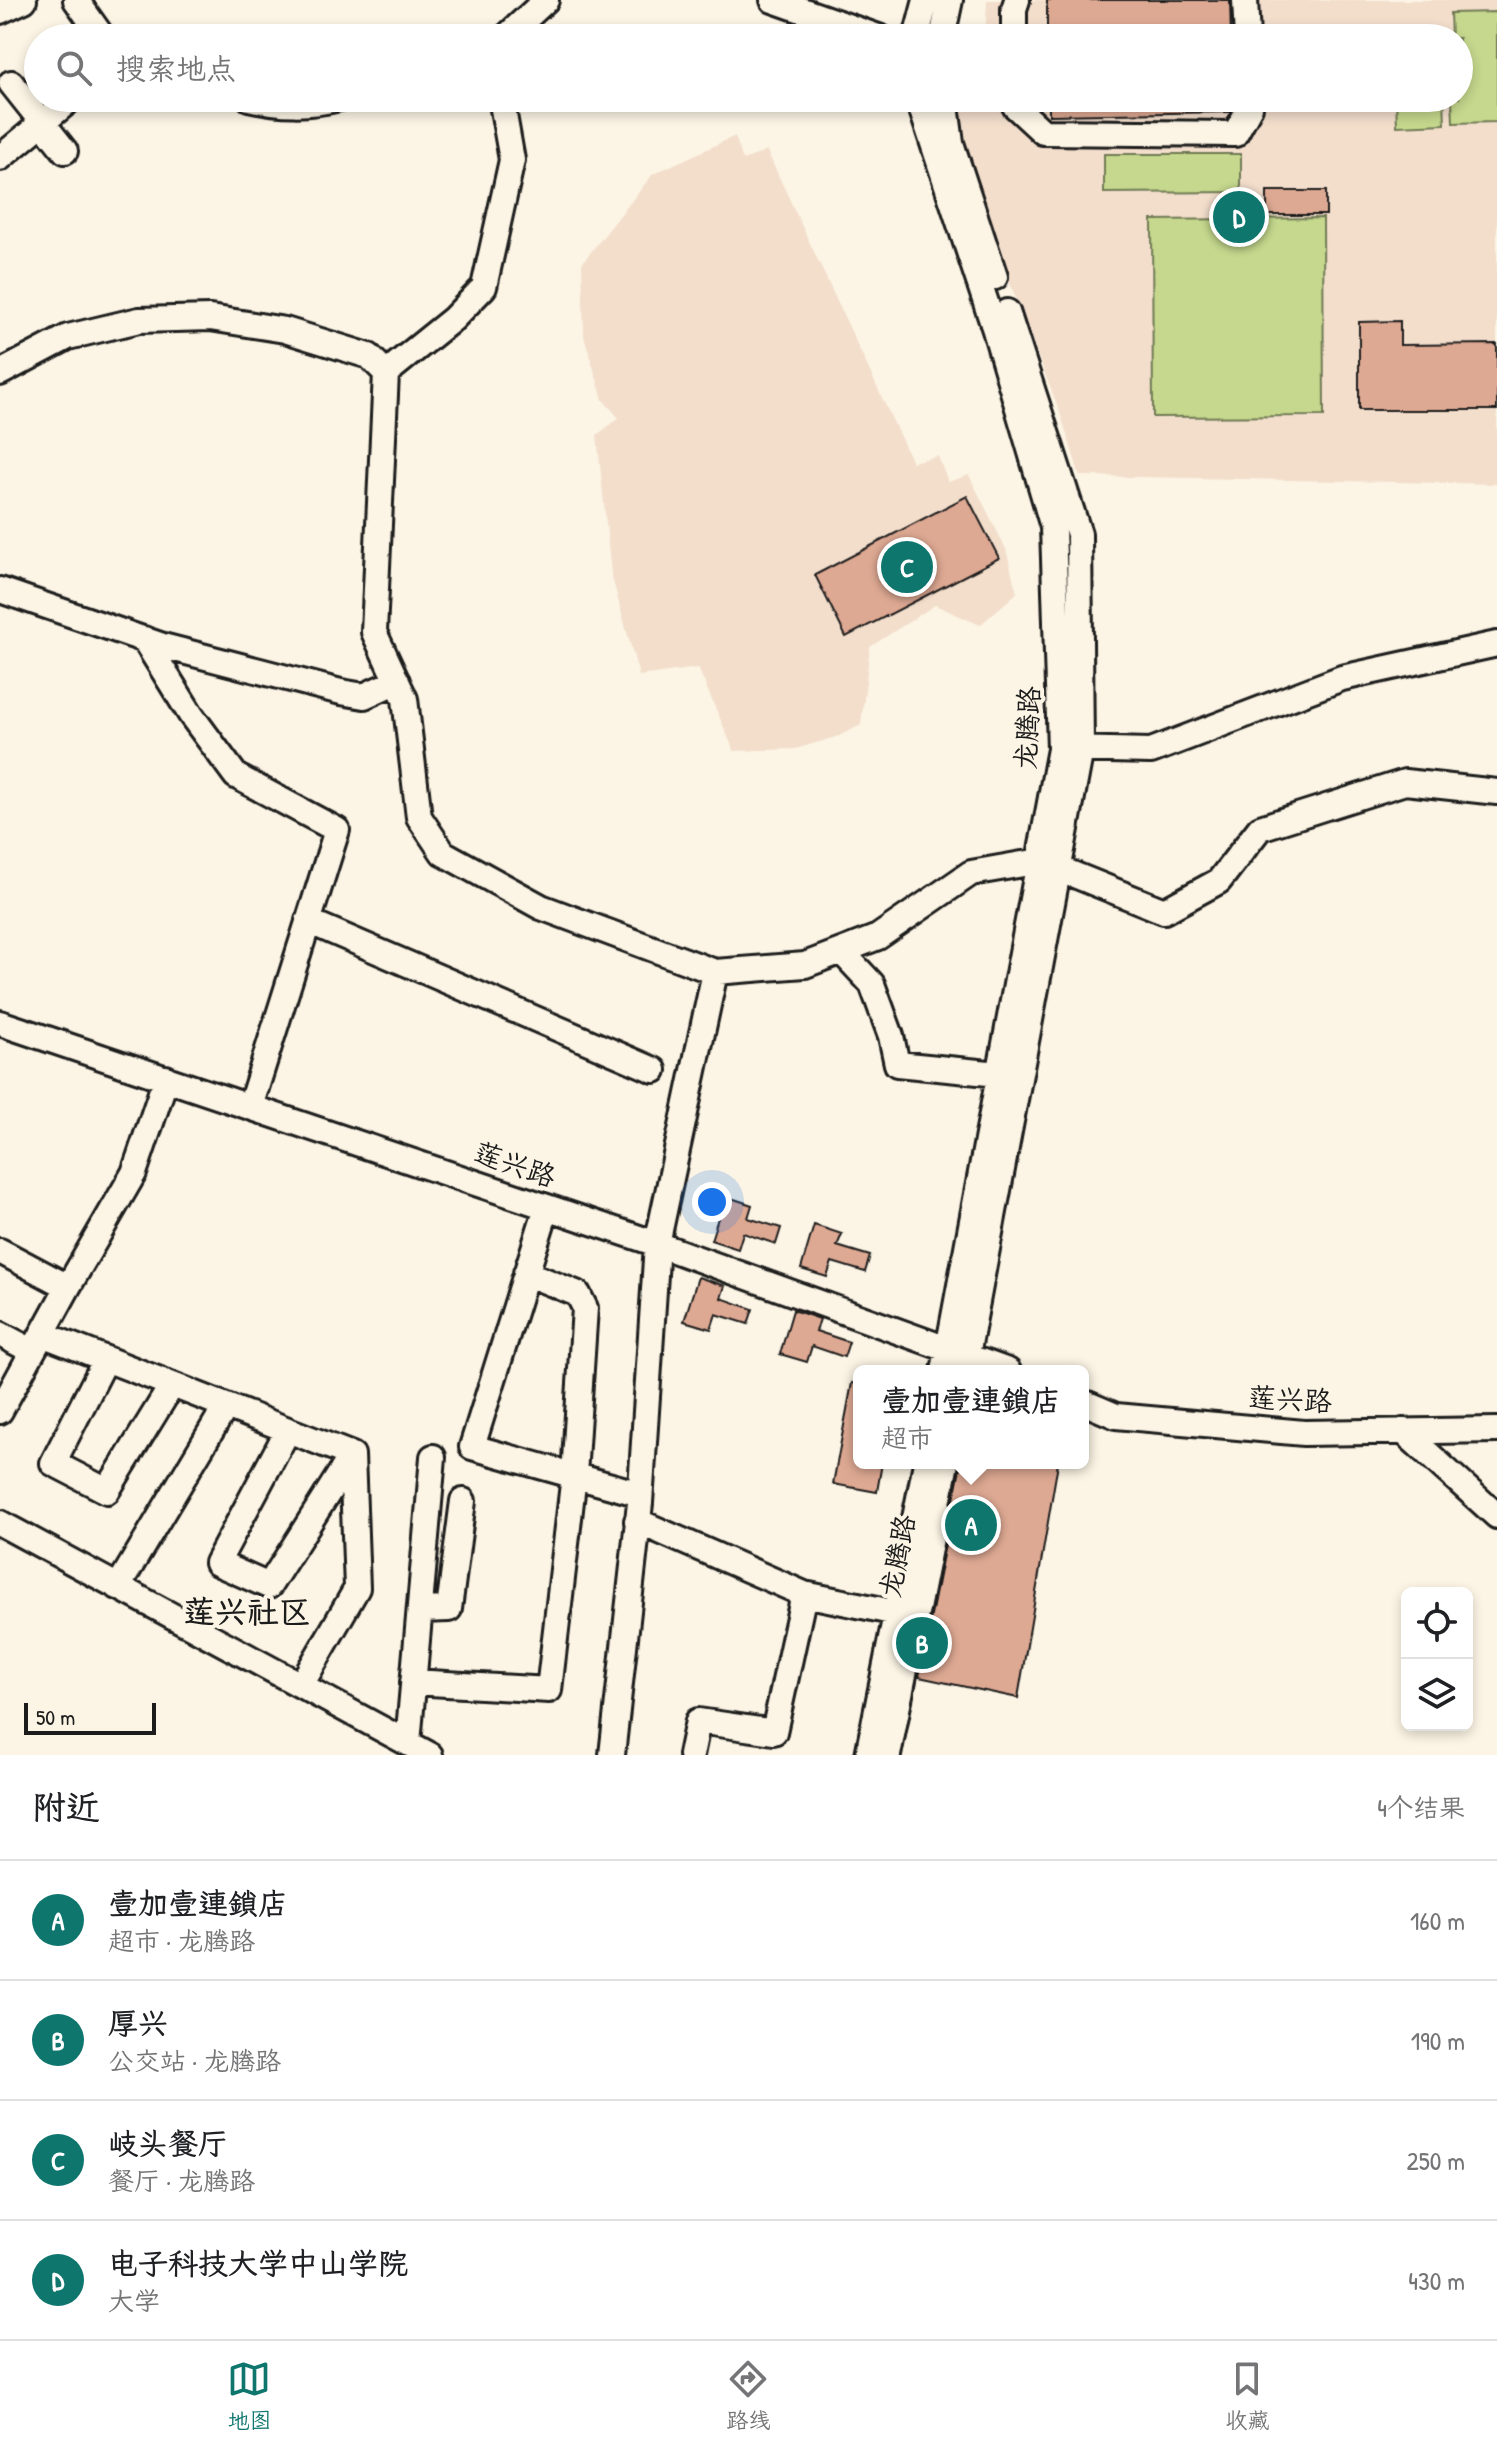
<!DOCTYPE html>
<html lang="zh">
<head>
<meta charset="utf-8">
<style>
  body { margin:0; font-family:"Patrick Hand","LXGW WenKai TC",sans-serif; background:#f6f6f6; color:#202124 }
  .controls { position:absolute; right:24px; bottom:24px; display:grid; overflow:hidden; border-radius:12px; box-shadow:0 4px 12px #0003 }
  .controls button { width:72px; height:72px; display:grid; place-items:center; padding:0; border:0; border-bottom:2px solid #e0e0e0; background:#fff; color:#202124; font:40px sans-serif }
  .scale { position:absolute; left:24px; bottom:20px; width:132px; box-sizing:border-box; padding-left:8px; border:4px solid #1c1c1c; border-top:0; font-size:22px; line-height:28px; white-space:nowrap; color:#1c1c1c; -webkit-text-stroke:6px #fcf5e5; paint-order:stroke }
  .you { position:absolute; left:712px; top:1202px; width:28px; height:28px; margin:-20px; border:6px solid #fff; border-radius:50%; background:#1a73e8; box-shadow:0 0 0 12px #1a73e833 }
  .badge { display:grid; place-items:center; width:52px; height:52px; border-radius:50%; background:#0f766e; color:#fff; font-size:26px; font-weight:700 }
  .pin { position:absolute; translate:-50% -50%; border:4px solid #fff; box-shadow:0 2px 8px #0006 }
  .popup { position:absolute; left:853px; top:1365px; width:236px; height:104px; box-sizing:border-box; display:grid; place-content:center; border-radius:12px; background:#fff; filter:drop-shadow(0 2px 6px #0005); font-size:26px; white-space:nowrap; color:#757577 }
  .popup b { font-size:30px; color:#202124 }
  .popup::after { content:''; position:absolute; left:50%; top:100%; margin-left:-16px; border:16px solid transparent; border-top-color:#fff }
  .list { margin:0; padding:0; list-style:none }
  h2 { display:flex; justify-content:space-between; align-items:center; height:104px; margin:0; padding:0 32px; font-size:34px }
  h2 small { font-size:26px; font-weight:400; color:#757577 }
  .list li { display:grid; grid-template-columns:52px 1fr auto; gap:24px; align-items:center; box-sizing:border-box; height:120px; padding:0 32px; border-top:2px solid #e0e0e0 }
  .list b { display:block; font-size:30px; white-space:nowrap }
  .list p { margin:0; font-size:26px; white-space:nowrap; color:#757577 }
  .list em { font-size:26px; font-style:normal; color:#757577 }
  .icon { flex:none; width:44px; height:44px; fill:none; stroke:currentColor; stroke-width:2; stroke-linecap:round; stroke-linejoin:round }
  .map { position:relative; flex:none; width:1497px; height:1755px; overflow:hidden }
  .search { position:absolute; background:#fff; box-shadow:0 4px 12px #0003; left:24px; right:24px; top:24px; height:88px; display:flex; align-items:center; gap:20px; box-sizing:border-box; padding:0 28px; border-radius:44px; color:#757577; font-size:30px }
  .sheet { height:584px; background:#fff }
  nav { display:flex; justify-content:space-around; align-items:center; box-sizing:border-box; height:112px; border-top:2px solid #e0e0e0; background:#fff; font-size:22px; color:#757577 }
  nav a { display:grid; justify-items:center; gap:4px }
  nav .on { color:#0f766e }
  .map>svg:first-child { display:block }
  .built { fill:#f3decc }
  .green { fill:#c5d88d; stroke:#707a54; stroke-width:2 }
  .building { fill:#dea993; stroke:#1c1c1c; stroke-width:2 }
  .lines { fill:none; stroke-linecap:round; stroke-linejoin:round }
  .minor-casing { stroke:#1c1c1c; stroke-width:30 }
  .minor { stroke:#fcf5e5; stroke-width:24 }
  .labels { text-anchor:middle; stroke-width:8; stroke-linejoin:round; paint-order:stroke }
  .street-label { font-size:28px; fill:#1c1c1c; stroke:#fcf5e5 }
  .quarter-label { font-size:32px; font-weight:bold; fill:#1c1c1c; stroke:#fcf5e5 }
</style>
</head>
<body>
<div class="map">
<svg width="1497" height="1755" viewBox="0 0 1497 1755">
  <rect width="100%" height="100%" fill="#fcf5e5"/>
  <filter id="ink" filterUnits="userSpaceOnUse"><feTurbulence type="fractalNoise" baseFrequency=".0125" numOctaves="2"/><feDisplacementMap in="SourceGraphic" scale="16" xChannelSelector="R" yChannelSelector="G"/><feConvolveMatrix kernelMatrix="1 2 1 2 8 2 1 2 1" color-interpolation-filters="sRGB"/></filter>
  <g filter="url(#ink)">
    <path class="built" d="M987,0H1497V484L1080,476L1060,413L997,250L964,184L950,98H1459V38H985Z
      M735,136L743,160L767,151L912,462L938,456L948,482L969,475L1006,549L1017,593L980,625L935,605L870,647L861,725L839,736L796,749L734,751L698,668L639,676L611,574L597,435L619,418L603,400L584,336L582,263L653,174Z"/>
    <path class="green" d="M1497,12V122L1453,123L1452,98H1459V38H1451L1450,13Z
      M1396,98H1444L1445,124L1397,126Z
      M1104,154H1241V192L1104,193Z
      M1323,218L1324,416L1153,417L1152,220Z"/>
    <path class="building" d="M1047,0H1230L1231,38H1047Z
      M1049,98H1232V108L1230,112L1049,115Z
      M1267,191H1326V215H1267Z
      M1400,321V345L1497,344V410H1359V322Z
      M967,496L999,558L846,637L815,575Z
      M725,1196L752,1205L748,1218L781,1228L776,1244L743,1233L738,1249L711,1240Z
      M814,1225L842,1234L837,1246L870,1256L865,1272L832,1262L827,1277L801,1269Z
      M698,1277L725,1286L721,1298L753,1309L748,1324L716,1314L711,1329L684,1321Z
      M793,1310L820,1319L816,1331L849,1342L844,1357L812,1346L807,1362L780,1354Z
      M852,1383L859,1384V1463H882L877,1492L833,1484Z
      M961,1463H1058L1018,1698L919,1677Z"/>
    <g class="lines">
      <defs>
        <path id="minor" d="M76,0L103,38
          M773,0L881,38
          M1245,0L1247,38
          M0,11L24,0
          M505,38L546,0
          M916,38L926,0
          M942,38L950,0
          M1014,38V9L1017,0
          M11,83L65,151
          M249,98C281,105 308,106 340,98
          M501,98L512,160L484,287L453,319L386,373L374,632L405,699L419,817L443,853L541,907L715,972L805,965L878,937L971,873L1040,861L1164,911L1219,881L1260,828L1405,782L1497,792
          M918,98L995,330L1053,527L1060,749L944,1371
          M945,98L951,143L995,277
          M1015,98V106L1043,132L1235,134L1250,107V98
          M0,158L72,98
          M0,373L68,337L139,320L210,318L285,330L369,356L386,373
          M0,590L163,646L341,692L364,696L397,681
          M144,639L191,715L236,776L337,830L250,1107
          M1067,749L1151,751L1342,678L1497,644
          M308,921L654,1070
          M842,952L872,984L891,1036L897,1064L999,1074
          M0,1023L657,1244L1008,1371
          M547,1207L472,1447L640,1494
          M0,1251L68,1287
          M0,1334L32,1351
          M42,1334L352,1455L357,1588L301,1685
          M106,1359L53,1463L107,1491L172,1385
          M964,1371L1081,749L1079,534L1007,312
          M1083,1402L1116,1416L1304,1433L1497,1430
          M0,1411L68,1287L134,1173L166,1078
          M288,1430L217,1563L269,1586L352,1455
          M1403,1431L1497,1516
          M637,1521L804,1594L897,1613
          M0,1523L430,1755
          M118,1587L226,1406
          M420,1610L449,1609L463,1501
          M413,1682L549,1690L574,1475L585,1308L578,1294L526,1273
          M408,1743L433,1457
          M612,1755L640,1503L657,1244L715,972
          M691,1755L698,1721L774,1732L804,1594
          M868,1755L926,1463
          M888,1755L946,1463"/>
      </defs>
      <use href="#minor" class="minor-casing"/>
      <use href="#minor" class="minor"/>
    </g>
  </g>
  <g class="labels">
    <g class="street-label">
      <text transform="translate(1027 728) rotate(-87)" y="10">龙腾路</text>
      <text transform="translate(515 1164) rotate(19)" y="10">莲兴路</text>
      <text transform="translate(1290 1399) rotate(3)" y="10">莲兴路</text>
      <text transform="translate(897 1556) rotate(-79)" y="10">龙腾路</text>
    </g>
    <g class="quarter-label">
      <text x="247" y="1623">莲兴社区</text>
    </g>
  </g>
</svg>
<div class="controls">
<button><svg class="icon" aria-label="locate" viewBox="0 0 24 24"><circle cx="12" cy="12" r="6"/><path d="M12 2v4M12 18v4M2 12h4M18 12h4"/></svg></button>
<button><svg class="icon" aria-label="layers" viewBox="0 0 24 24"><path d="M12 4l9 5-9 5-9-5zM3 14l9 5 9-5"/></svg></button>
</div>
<div class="scale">50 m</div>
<div class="you"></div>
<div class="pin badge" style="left:971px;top:1525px">A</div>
<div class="popup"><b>壹加壹連鎖店</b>超市</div>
<div class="pin badge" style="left:922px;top:1643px">B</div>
<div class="pin badge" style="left:907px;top:567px">C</div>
<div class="pin badge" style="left:1239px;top:217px">D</div>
<div class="search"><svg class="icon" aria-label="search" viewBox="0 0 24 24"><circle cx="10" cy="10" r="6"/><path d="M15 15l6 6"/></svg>搜索地点</div>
</div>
<section class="sheet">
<h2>附近<small>4个结果</small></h2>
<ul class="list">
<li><span class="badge">A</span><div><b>壹加壹連鎖店</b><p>超市 · 龙腾路</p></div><em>160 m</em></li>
<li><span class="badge">B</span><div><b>厚兴</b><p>公交站 · 龙腾路</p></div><em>190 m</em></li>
<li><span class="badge">C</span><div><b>岐头餐厅</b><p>餐厅 · 龙腾路</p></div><em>250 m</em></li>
<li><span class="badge">D</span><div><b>电子科技大学中山学院</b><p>大学</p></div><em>430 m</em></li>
</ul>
</section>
<nav>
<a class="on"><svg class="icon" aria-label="map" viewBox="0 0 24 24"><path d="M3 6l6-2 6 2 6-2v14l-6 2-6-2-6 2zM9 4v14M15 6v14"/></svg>地图</a>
<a><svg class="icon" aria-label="directions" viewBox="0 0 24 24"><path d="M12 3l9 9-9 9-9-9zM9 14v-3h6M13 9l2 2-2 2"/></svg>路线</a>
<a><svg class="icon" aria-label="saved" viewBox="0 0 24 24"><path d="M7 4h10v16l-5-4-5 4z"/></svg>收藏</a>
</nav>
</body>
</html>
